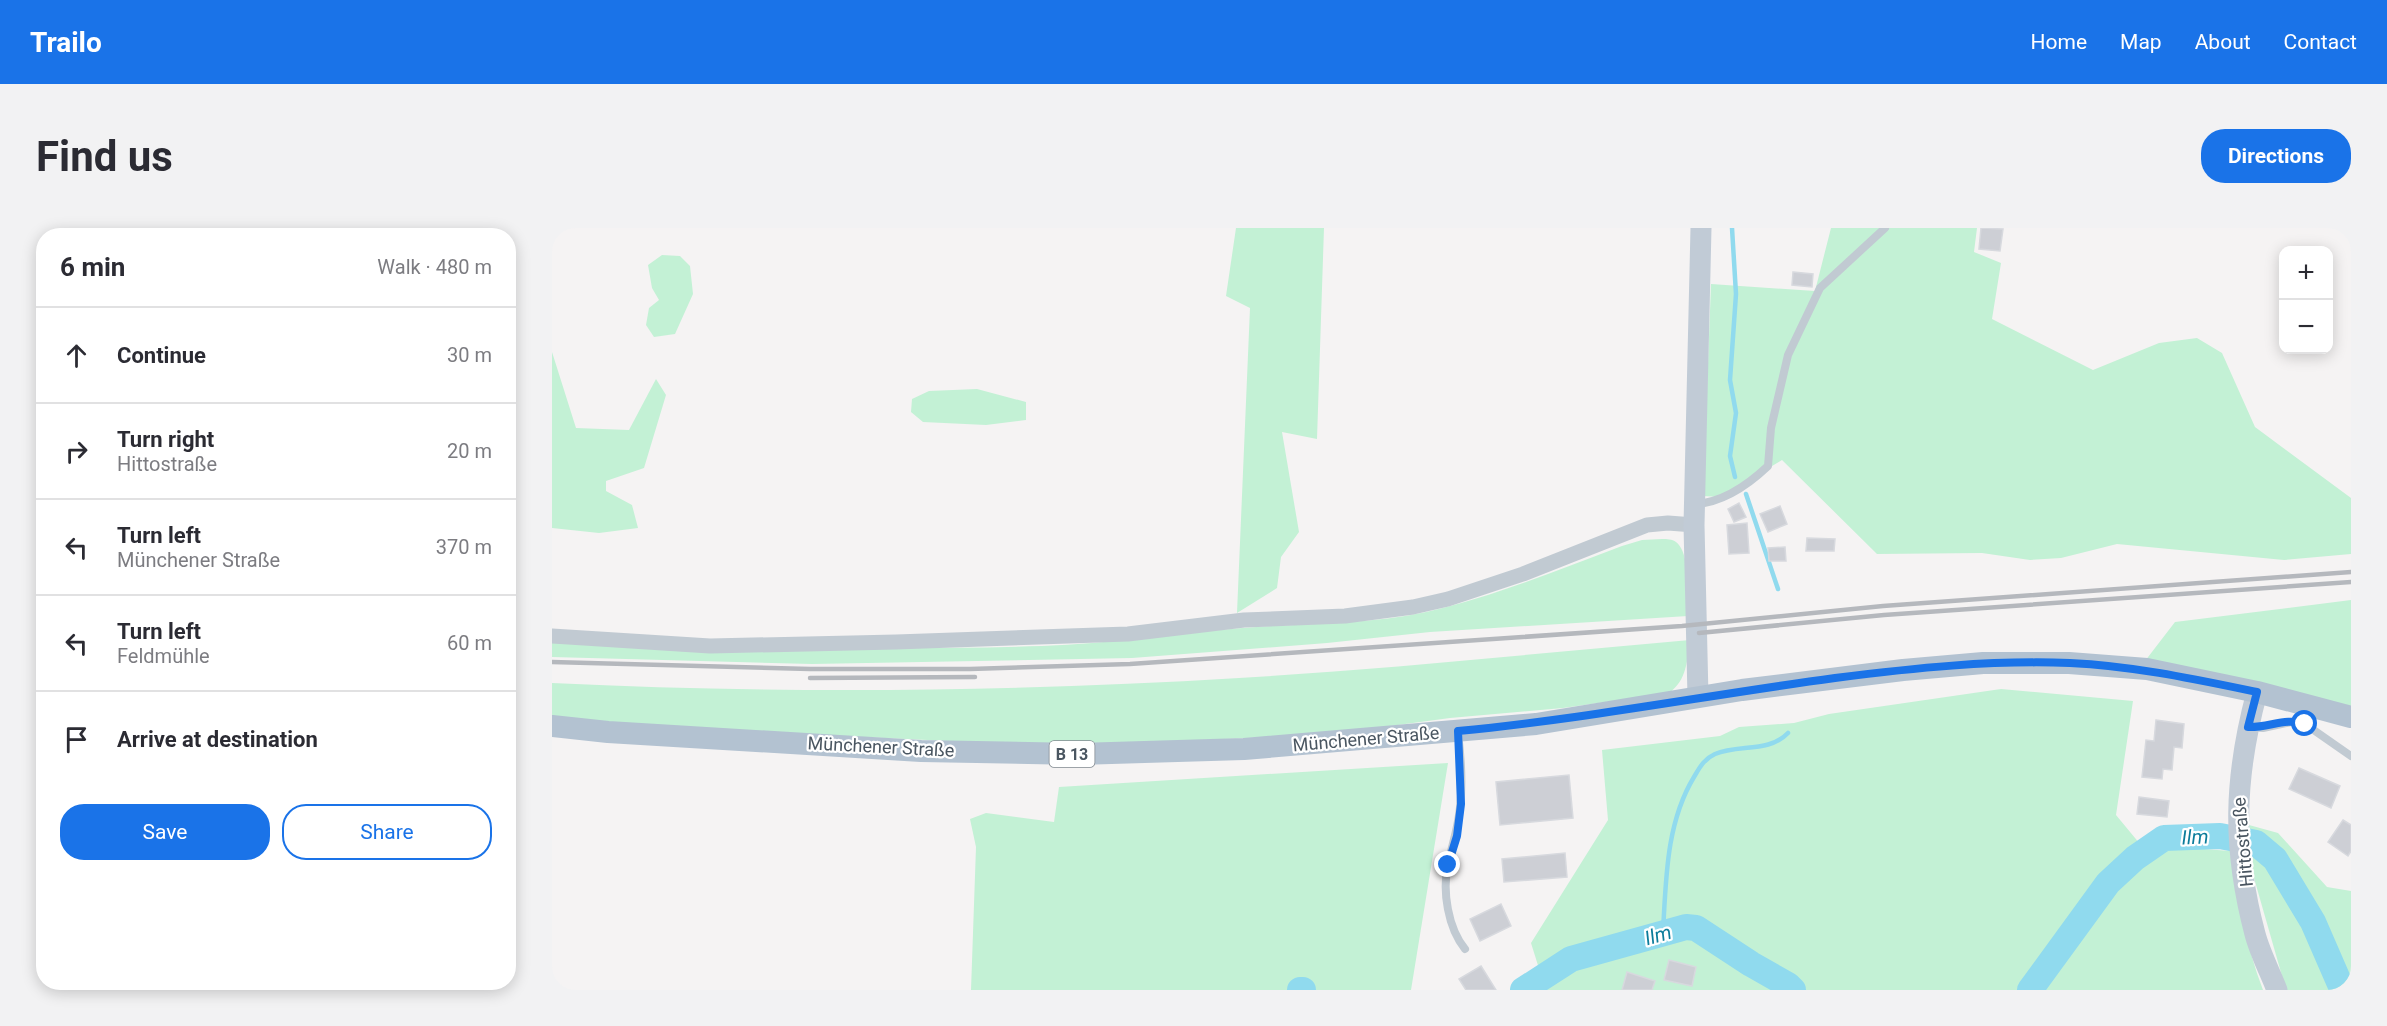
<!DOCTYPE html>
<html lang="en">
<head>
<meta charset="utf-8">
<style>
  body { margin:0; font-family:Roboto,sans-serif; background:#f2f2f3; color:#2b2b33 }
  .controls { position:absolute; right:18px; top:18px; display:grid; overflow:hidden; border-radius:12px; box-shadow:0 3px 15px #0003 }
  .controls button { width:54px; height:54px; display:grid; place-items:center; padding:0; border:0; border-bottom:2px solid #e1e1e2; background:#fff; color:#2b2b33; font:30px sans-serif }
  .stop { position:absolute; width:18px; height:18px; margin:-14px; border:4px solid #1a73e8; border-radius:50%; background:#fff }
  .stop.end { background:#1a73e8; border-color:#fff; box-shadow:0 2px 6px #0008 }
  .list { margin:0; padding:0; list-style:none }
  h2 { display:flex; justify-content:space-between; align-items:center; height:78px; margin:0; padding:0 24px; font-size:26px }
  h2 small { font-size:20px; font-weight:400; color:#7c7c81 }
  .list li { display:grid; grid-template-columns:39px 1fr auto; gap:18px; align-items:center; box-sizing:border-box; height:96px; padding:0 24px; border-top:2px solid #e1e1e2 }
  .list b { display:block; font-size:22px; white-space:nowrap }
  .list p { margin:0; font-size:20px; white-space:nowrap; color:#7c7c81 }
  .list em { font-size:20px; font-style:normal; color:#7c7c81 }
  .actions { display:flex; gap:12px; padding:18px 24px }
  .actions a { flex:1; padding:14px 0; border:2px solid #1a73e8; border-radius:24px; text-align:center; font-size:21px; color:#1a73e8 }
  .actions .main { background:#1a73e8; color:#fff }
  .icon { flex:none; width:33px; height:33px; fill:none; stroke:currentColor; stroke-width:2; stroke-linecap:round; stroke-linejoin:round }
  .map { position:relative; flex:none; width:1799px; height:762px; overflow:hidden; border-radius:24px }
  header { display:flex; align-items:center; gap:36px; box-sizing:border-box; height:84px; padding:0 30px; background:#1a73e8; color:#fff }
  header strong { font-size:28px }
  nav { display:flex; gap:33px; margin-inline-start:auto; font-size:21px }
  .intro { display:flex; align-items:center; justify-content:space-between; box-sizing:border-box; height:144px; padding:0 36px }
  h1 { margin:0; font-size:42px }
  .button { padding:15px 27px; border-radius:24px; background:#1a73e8; color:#fff; font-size:21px; font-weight:700 }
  main { display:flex; gap:36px; padding:0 36px }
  aside { flex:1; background:#fff; border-radius:24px; box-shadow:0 3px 15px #0003 }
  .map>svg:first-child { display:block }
  .green { fill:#c3f1d5 }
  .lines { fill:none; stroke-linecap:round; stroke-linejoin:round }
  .stream { stroke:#90daee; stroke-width:4.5 }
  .river { stroke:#90daee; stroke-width:26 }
  .building { fill:#cdcfd5; stroke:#d7d9de; stroke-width:1.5 }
  .lane { stroke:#c1cad2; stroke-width:8 }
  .street { stroke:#c1cad2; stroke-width:15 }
  .secondary { stroke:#c1cbd6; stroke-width:21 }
  .primary { stroke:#b3c2d1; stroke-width:22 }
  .rail { stroke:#b5b8bd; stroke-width:4.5 }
  .route { stroke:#1a73e8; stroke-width:8 }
  .labels { text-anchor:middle; stroke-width:4.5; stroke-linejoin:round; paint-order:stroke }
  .shield { fill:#fff; stroke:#808990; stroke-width:1.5 }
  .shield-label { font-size:16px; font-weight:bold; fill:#4a5661 }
  .street-label { font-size:18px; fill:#4a5661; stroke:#fff }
  .water-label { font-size:20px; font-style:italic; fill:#0c7c9b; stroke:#fff }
</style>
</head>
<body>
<header>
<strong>Trailo</strong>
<nav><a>Home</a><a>Map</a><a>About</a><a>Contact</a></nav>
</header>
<div class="intro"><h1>Find us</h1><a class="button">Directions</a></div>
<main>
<aside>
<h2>6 min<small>Walk · 480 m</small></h2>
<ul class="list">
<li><svg class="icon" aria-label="ahead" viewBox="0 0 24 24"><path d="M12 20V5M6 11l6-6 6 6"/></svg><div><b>Continue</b></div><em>30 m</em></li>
<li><svg class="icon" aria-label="right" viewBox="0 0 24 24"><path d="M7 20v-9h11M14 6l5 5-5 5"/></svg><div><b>Turn right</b><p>Hittostraße</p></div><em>20 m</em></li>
<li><svg class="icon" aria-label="left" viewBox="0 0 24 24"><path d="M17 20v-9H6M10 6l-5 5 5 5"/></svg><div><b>Turn left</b><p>Münchener Straße</p></div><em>370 m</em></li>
<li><svg class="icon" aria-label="left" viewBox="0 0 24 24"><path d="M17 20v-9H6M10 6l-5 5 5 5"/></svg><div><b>Turn left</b><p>Feldmühle</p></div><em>60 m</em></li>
<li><svg class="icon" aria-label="arrive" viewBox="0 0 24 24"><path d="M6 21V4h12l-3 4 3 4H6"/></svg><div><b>Arrive at destination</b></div></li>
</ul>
<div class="actions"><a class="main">Save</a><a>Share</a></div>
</aside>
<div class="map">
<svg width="1799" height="762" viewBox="0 0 1799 762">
  <rect width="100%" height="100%" fill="#f5f3f3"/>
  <path class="green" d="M684,0H772L765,211L730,204L747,304L729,329L725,360L685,385L698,80L674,68Z
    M1279,0H1425L1422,24L1449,35L1440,91L1541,142L1607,115L1645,110L1670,125L1703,199L1799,270V326L1732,332L1565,316L1509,330L1478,332L1430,325L1325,326L1230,232L1168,269L1151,268L1159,56L1263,63Z
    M110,27L128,28L138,38L141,66L123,106L102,109L94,97L97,80L107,72L100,60L96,37Z
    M0,124L24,200L77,202L104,151L114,167L92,240L54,253V263L80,277L86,300L47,305L0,300Z
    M425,161L474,174V192L434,197L371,194L359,184L360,171L377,163Z
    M1110,311C1115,311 1120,311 1124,314C1139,325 1135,370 1136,388L878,404L775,415L580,430L260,436L0,429V414C163,418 326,423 490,418C557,416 623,405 690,400C751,395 814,397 874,384C941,369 1006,342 1070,318L1090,312Z
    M1799,372V478L1593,433L1623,394Z
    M1138,412C1135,433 1135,452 1117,465L1011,480L898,490L771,507L503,518L117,500L0,489V455C229,466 458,464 687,450C838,441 988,425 1138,412Z
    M1449,461L1581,473L1564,587L1588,616L1678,623C1686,670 1694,718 1711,762H963L989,747L979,715L1056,592L1050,522L1168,508L1187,499L1242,495L1277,486Z
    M896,535L859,762H419L424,619L418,591L434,585L502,594L507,559Z
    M1697,597L1726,605L1775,659L1799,663V762H1734L1702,650Z"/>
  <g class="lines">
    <path class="stream" d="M1180,0L1184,66L1178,152L1184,185L1178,228L1183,249
      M1194,266L1226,361
      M1111,704C1114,652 1114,595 1142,549C1148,539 1152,531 1163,526C1187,516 1217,525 1236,505
      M1229,762L1236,757"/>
    <path class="river" d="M748,762H751
      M971,762L1019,731L1134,699L1144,700L1199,736L1236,757L1241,762
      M1478,762L1556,655L1583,630L1612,610L1668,608L1704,615L1723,631L1761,694L1788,756L1793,762"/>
  </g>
  <path class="building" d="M1429,0L1451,1L1448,23L1427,21Z
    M1241,44L1261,46L1260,59L1240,57Z
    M1187,275L1194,289L1182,294L1176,281Z
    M1228,278L1235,296L1216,304L1208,286Z
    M1195,295L1197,325L1177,326L1175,297Z
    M1255,310L1283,311L1282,323H1254Z
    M1233,319L1234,333H1217L1216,320Z
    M1604,492L1632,496L1630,520L1622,519L1620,542L1611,541L1610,551L1590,549L1594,512L1602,513Z
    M1747,540L1788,558L1779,580L1737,561Z
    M1017,547L1021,590L948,597L944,554Z
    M1587,569L1617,573L1615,589L1585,586Z
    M1791,592L1799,597V623L1796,628L1776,614Z
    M1013,625L1015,649L952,654L950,631Z
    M949,676L959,698L928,713L918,691Z
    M1117,732L1144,739L1140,758L1112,752Z
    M929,738L944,762H914L907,751Z
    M1075,744L1103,753L1100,762H1070Z"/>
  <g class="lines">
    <path class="lane" d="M1144,276C1172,274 1197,256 1216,238L1219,200L1236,127L1268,60L1333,0
      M1697,499L1711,500L1744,493L1753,496L1799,528
      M906,505C909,529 911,554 908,579C906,601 900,616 896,637C890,663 896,700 913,721"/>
    <path class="street" d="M0,408L158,418L344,414L576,406L692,392L793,388L861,379L896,371L971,346L1095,297L1116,295L1142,297"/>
    <path class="secondary" d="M1705,464C1682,550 1680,619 1703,706C1708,725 1718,744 1725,762
      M1146,469L1142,297L1149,0"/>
    <path class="primary" d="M0,498L56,504L369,523L526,526L692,521L984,496L1190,462L1351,442L1431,435H1517L1595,441L1705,464L1799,489"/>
    <path class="rail" d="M1147,405L1332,387L1799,354
      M0,434L258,441H418L578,436L1130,398L1331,378L1799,344
      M258,450L423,449"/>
  </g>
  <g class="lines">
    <path class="route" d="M896,637L905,608L909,576L906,503C1032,491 1157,467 1283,450C1361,440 1439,432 1518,435C1582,438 1642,451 1705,464L1696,499C1717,500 1733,489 1753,496"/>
  </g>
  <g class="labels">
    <rect class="shield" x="497.5" y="513" width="45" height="26" rx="4.5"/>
    <g class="shield-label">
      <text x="520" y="532">B 13</text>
    </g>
    <g class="street-label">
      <text transform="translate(814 511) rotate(-5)" y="6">Münchener Straße</text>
      <text transform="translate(329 519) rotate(3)" y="6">Münchener Straße</text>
      <text transform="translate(1691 614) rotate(-95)" y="6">Hittostraße</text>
    </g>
    <g class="water-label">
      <text transform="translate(1643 609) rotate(-2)" y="7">Ilm</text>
      <text transform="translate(1106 707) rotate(-16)" y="7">Ilm</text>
    </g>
  </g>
</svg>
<div class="controls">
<button>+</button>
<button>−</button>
</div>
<div class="stop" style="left:1753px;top:496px"></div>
<div class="stop end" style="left:896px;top:637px"></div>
</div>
</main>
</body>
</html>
